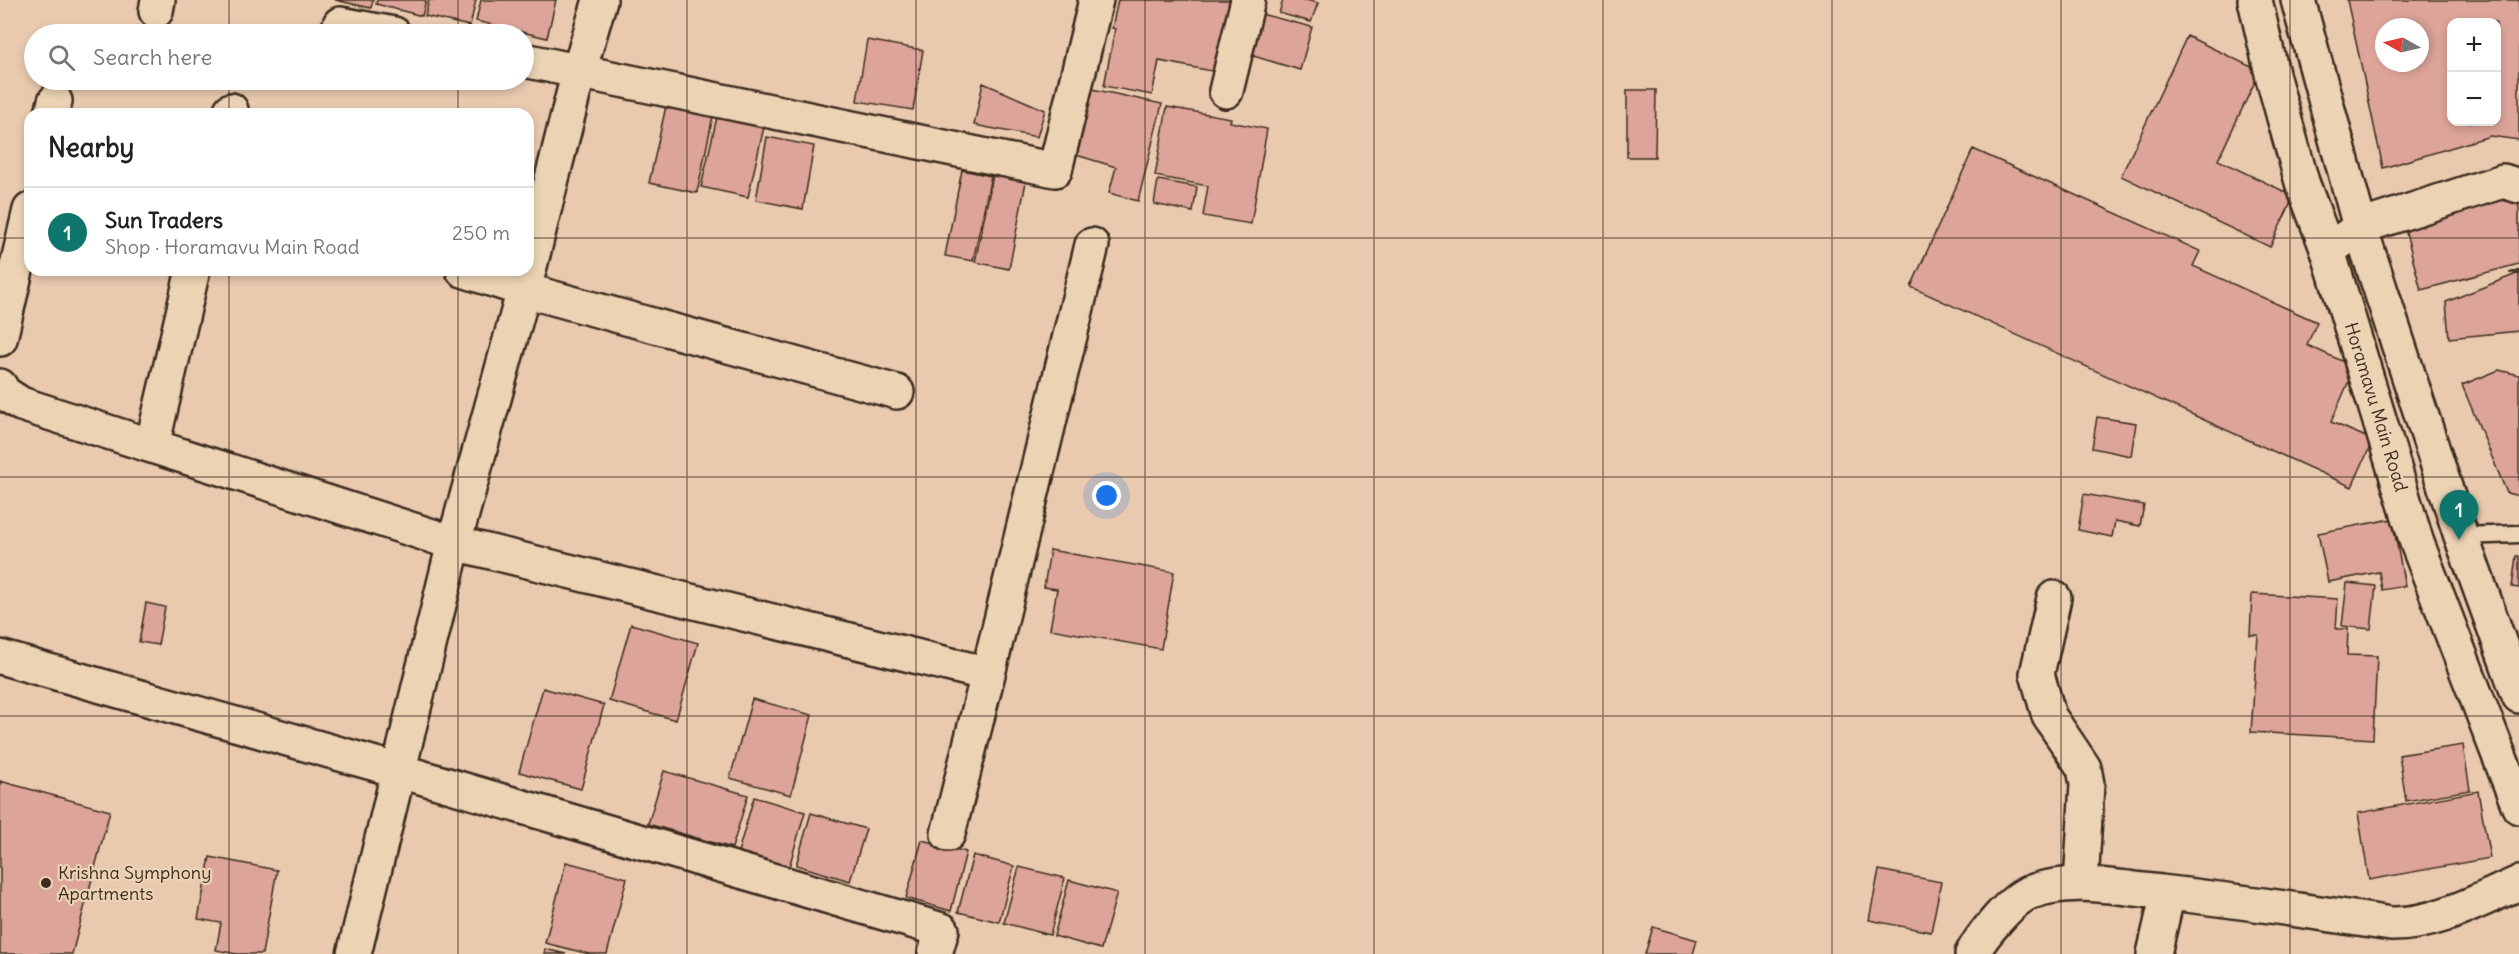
<!DOCTYPE html>
<html lang="en">
<head>
<meta charset="utf-8">
<style>
  body { margin:0; font-family:Delius,sans-serif; background:#f6f6f6; color:#222 }
  .controls { position:absolute; right:18px; top:18px; display:grid; overflow:hidden; border-radius:12px; box-shadow:0 3px 9px #0003 }
  .controls button { width:54px; height:54px; display:grid; place-items:center; padding:0; border:0; border-bottom:2px solid #e0e0e0; background:#fff; color:#222; font:30px sans-serif }
  .compass { position:absolute; left:2375px; top:18px; width:54px; height:54px; border-radius:50%; background:#fff; box-shadow:0 3px 9px #0003; rotate:278deg }
  .you { position:absolute; left:1107px; top:496px; width:21px; height:21px; margin:-15px; border:4px solid #fff; border-radius:50%; background:#1a73e8; box-shadow:0 0 0 9px #1a73e833 }
  .badge { display:grid; place-items:center; width:39px; height:39px; border-radius:50%; background:#0f766e; color:#fff; font-size:20px; font-weight:700 }
  .pin { position:absolute; translate:-50% -50px; filter:drop-shadow(0 2px 3px #0008) }
  .pin::after { content:''; position:absolute; top:32px; width:21px; height:18px; background:inherit; clip-path:polygon(0 0,100% 0,50% 100%) }
  .list { margin:0; padding:0; list-style:none }
  h2 { display:flex; justify-content:space-between; align-items:center; height:78px; margin:0; padding:0 24px; font-size:26px }
  h2 small { font-size:20px; font-weight:400; color:#767676 }
  .list li { display:grid; grid-template-columns:39px 1fr auto; gap:18px; align-items:center; box-sizing:border-box; height:90px; padding:0 24px; border-top:2px solid #e0e0e0 }
  .list b { display:block; font-size:22px; white-space:nowrap }
  .list p { margin:0; font-size:20px; white-space:nowrap; color:#767676 }
  .list em { font-size:20px; font-style:normal; color:#767676 }
  .icon { flex:none; width:33px; height:33px; fill:none; stroke:currentColor; stroke-width:2; stroke-linecap:round; stroke-linejoin:round }
  .map { position:relative; flex:none; width:2519px; height:954px; overflow:hidden }
  .search { position:absolute; background:#fff; box-shadow:0 3px 9px #0003; left:24px; top:24px; width:510px; height:66px; display:flex; align-items:center; gap:15px; box-sizing:border-box; padding:0 21px; border-radius:33px; color:#767676; font-size:22px }
  .panel { position:absolute; background:#fff; box-shadow:0 3px 9px #0003; left:24px; top:108px; width:510px; height:168px; border-radius:18px }
  .map>svg:first-child { display:block }
  .building { fill:#dda499; stroke:#3b2a1e; stroke-width:1.5; fill-rule:evenodd }
  .lines { fill:none; stroke-linecap:round; stroke-linejoin:round }
  .service-casing { stroke:#3b2a1e; stroke-width:21 }
  .minor-casing { stroke:#3b2a1e; stroke-width:38 }
  .secondary-casing { stroke:#3b2a1e; stroke-width:38 }
  .service { stroke:#ecd3b4; stroke-width:16 }
  .minor { stroke:#ecd3b4; stroke-width:33 }
  .secondary { stroke:#ecd3b4; stroke-width:33 }
  .grid { fill:none; stroke:#3b2a1e; stroke-width:1.5; stroke-opacity:0.55 }
  .poi-dot { fill:#3b2a1e; stroke:#ecd3b4; stroke-width:2 }
  .labels { text-anchor:middle; stroke-width:4.5; stroke-linejoin:round; paint-order:stroke }
  .street-label { font-size:18px; fill:#3b2a1e; stroke:#ecd3b4 }
  .poi-label { font-size:18px; fill:#3b2a1e; stroke:#ecd3b4; text-anchor:start }
</style>
</head>
<body>
<div class="map">
<svg width="2519" height="954" viewBox="0 0 2519 954">
  <rect width="100%" height="100%" fill="#e9caaf"/>
  <filter id="ink" filterUnits="userSpaceOnUse"><feTurbulence type="fractalNoise" baseFrequency=".0167" numOctaves="2"/><feDisplacementMap in="SourceGraphic" scale="12" xChannelSelector="R" yChannelSelector="G"/><feConvolveMatrix kernelMatrix="1 2 1 2 8 2 1 2 1" color-interpolation-filters="sRGB"/></filter>
  <g filter="url(#ink)">
    <path class="building" d="M335,0H373L371,8Z
      M377,0H426L422,16L376,4Z
      M429,0H476L470,26L425,16Z
      M481,0H556L547,38L476,21Z
      M1118,0H1239L1222,73L1159,61L1152,95L1104,86L1115,29L1112,28Z
      M1283,0H1306L1318,3L1311,22L1279,13Z
      M2347,0H2519V140L2490,136L2383,168ZM2452,22H2496V122H2452ZM2384,27H2420V63H2384Z
      M1261,14L1312,27L1300,70L1250,55Z
      M2187,36L2260,71L2218,160L2294,196L2270,247L2121,176Z
      M867,40L923,50L913,110L857,101Z
      M983,83L1045,110L1037,137L974,125Z
      M1083,87L1162,104L1138,201L1109,193L1116,167L1066,152Z
      M1627,90H1656L1655,157H1627Z
      M666,106L713,116L697,193L649,183Z
      M1167,107L1231,118L1230,122L1267,129L1251,224L1203,216L1208,186L1155,176Z
      M717,117L764,127L748,197L701,187Z
      M767,137L814,146L803,209L756,200Z
      M1973,149L2200,251L2193,266L2317,322L2307,345L2355,367L2331,422L2373,440L2352,487L1911,287Z
      M962,170L991,176L973,261L945,256Z
      M993,175L1026,182L1009,269L975,262Z
      M1158,180L1197,187L1193,212L1154,204Z
      M2516,196L2519,208V264L2421,290L2404,225Z
      M2519,270V331L2449,338L2446,302L2519,273H2509Z
      M2499,370L2519,375V496L2507,493L2462,385Z
      M2097,417L2136,423L2131,456L2092,448Z
      M2084,494L2144,505L2140,526L2115,521L2112,537L2078,530Z
      M2392,519L2405,586L2382,590L2379,572L2328,582L2318,533Z
      M1050,550L1174,572L1161,649L1050,629L1057,589L1044,587Z
      M2516,556H2519V588L2512,587Z
      M2347,583L2376,586L2371,629L2342,626Z
      M2252,594L2338,599L2336,629H2348L2347,655L2377,656L2373,739L2251,732L2258,635H2250Z
      M146,603L165,607L158,645L139,642Z
      M631,624L698,643L676,720L609,701Z
      M543,688L604,705L581,789L519,772Z
      M752,699L812,715L791,795L730,778Z
      M2463,745L2470,790L2406,801L2399,755Z
      M664,771L748,795L732,848L648,824Z
      M0,781L110,811L72,954H0Z
      M2478,791L2490,858L2369,880L2358,813Z
      M754,797L805,812L789,867L738,852Z
      M811,813L866,829L850,881L796,865Z
      M922,840L966,852L951,911L906,898Z
      M973,855L1014,866L999,922L958,912Z
      M210,857L277,870L262,954H237L216,950L221,923L198,919Z
      M566,862L627,878L607,954H589L545,943Z
      M1019,867L1065,878L1050,935L1004,923Z
      M1879,870L1941,882L1931,932L1869,920Z
      M1069,880L1117,893L1101,949L1054,936Z
      M1653,927L1697,940L1693,954H1645Z
      M545,949L566,954H544Z"/>
    <g class="lines">
      <defs>
        <path id="service" d="M2461,536L2519,534"/>
        <path id="minor" d="M156,11L158,0
          M340,24L394,34
          M524,60L1055,170L1096,0
          M1226,91L1248,0
          M52,114L55,101
          M230,114L231,110
          M2328,251L2360,227L2503,181L2519,186
          M463,270L524,290L897,392
          M0,339L30,210
          M0,386L4,393L21,404L454,543L988,674L1092,245
          M152,446L193,270
          M2054,598L2037,674L2049,716L2084,768L2087,784L2081,884
          M0,657L400,771L942,930L935,954
          M948,834L988,674
          M354,954L454,543L524,290L579,71L600,0
          M1972,954C1981,937 2012,898 2031,892C2072,877 2118,888 2161,892C2239,901 2315,912 2391,924C2436,925 2479,900 2519,883
          M2154,954L2168,893"/>
        <path id="secondary" d="M2255,0L2273,78L2302,182L2328,251L2417,543L2519,807
          M2298,0L2360,227L2461,536L2519,696"/>
      </defs>
      <use href="#service" class="service-casing"/>
      <use href="#minor" class="minor-casing"/>
      <use href="#secondary" class="secondary-casing"/>
      <use href="#service" class="service"/>
      <use href="#minor" class="minor"/>
      <use href="#secondary" class="secondary"/>
    </g>
  </g>
  <path class="grid" d="M229,0V34M458,0V34M687,0V954M916,0V954M1145,0V954M1374,0V954M1603,0V954M1832,0V954M2061,0V954M2290,0V954M229,80V114M458,80V114M0,238H30M528,238H2519M229,270V954M458,270V954M0,477H2519M0,716H2519"/>
  <circle class="poi-dot" cx="46" cy="883" r="6"/>
  <g class="labels">
    <g class="street-label">
      <text transform="translate(2376 407) rotate(73)" y="6">Horamavu Main Road</text>
    </g>
    <g class="poi-label">
      <text x="58" y="879">Krishna Symphony<tspan x="58" dy="21">Apartments</tspan></text>
    </g>
  </g>
</svg>
<div class="controls">
<button>+</button>
<button>−</button>
</div>
<svg class="compass" viewBox="-18 -18 36 36"><path d="M0-13l5 13h-10z" fill="#e53935"/><path d="M0 13l5-13h-10z" fill="#767676"/></svg>
<div class="you"></div>
<div class="pin badge" style="left:2459px;top:540px">1</div>
<div class="search"><svg class="icon" aria-label="search" viewBox="0 0 24 24"><circle cx="10" cy="10" r="6"/><path d="M15 15l6 6"/></svg>Search here</div>
<section class="panel">
<h2>Nearby<small></small></h2>
<ul class="list">
<li><span class="badge">1</span><div><b>Sun Traders</b><p>Shop · Horamavu Main Road</p></div><em>250 m</em></li>
</ul>
</section>
</div>
</body>
</html>
